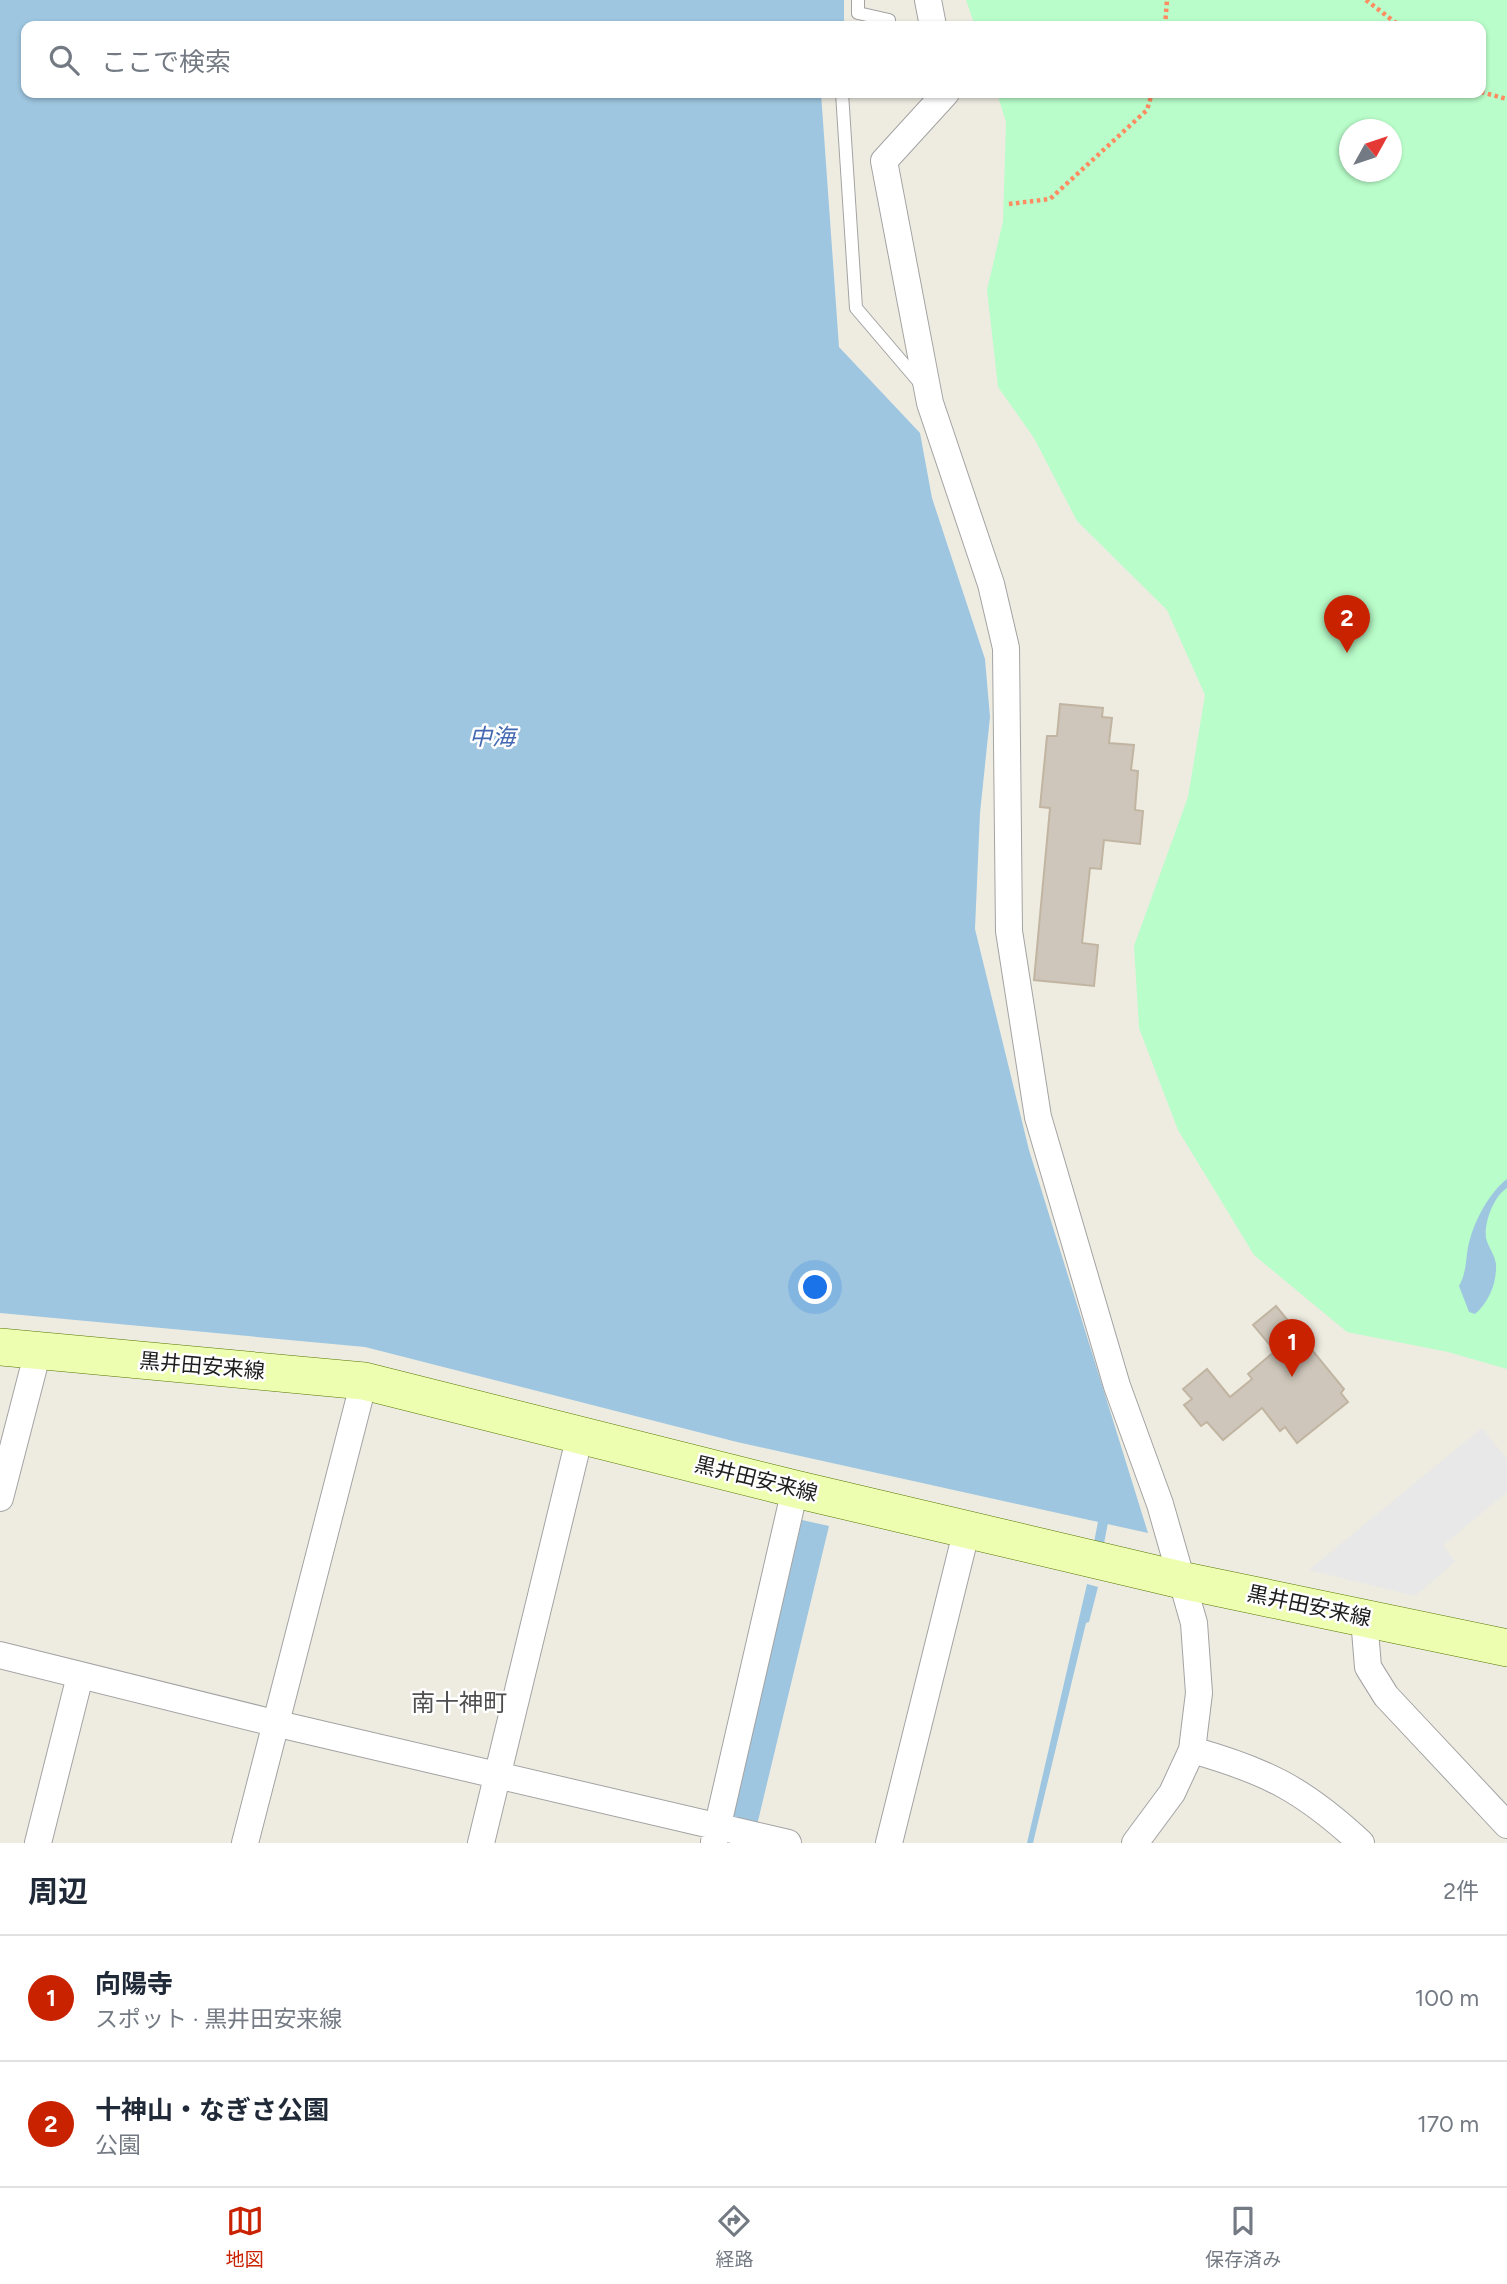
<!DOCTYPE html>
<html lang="ja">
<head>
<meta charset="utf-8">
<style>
  body { margin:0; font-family:Figtree,"Noto Sans JP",sans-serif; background:#f2f2f3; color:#1f2937 }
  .compass { position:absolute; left:1339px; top:119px; width:63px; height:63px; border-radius:50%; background:#fff; box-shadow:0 2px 5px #0004; rotate:50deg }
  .you { position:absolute; left:816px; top:1288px; width:24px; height:24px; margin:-18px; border:5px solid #fff; border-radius:50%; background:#1a73e8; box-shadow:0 0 0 10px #1a73e833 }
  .badge { display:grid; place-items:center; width:46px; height:46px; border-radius:50%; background:#c82200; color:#fff; font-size:23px; font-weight:700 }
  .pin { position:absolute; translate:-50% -58px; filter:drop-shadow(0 2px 4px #0008) }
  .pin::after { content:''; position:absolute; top:37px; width:24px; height:21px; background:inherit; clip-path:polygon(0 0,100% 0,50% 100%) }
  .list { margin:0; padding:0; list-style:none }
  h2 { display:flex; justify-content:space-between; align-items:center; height:91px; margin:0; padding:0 28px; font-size:30px }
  h2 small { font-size:23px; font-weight:400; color:#747a83 }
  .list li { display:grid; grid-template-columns:46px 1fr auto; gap:21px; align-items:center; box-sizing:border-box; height:126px; padding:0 28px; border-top:2px solid #e0e1e3 }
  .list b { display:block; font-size:26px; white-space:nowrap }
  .list p { margin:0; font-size:23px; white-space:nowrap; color:#747a83 }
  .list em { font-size:23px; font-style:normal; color:#747a83 }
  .icon { flex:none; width:38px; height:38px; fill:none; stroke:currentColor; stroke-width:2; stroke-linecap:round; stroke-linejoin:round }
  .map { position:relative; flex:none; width:1507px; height:1843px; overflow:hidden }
  .search { position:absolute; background:#fff; box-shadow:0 2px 5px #0004; left:21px; right:21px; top:21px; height:77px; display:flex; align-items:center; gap:18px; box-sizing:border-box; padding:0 24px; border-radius:14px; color:#747a83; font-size:26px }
  .sheet { height:343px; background:#fff }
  nav { display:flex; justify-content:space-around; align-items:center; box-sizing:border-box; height:98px; border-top:2px solid #e0e1e3; background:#fff; font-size:19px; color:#747a83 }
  nav a { display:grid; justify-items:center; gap:4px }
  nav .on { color:#c82200 }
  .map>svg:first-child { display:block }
  .park { fill:#b9fdca; fill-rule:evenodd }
  .parking { fill:#e8e8e8 }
  .water { fill:#9ec6e0 }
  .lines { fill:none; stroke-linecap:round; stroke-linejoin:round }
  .stream { stroke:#9ec6e0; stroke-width:10 }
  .building { fill:#cec6ba; stroke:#c1b5a2; stroke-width:2 }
  .lane-casing { stroke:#a3a3a3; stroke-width:14 }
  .street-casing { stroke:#a3a3a3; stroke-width:28 }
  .secondary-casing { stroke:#567600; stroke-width:38 }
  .path { stroke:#ff8c61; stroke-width:4.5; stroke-dasharray:3.5 3.5; stroke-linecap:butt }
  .lane { stroke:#fff; stroke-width:12 }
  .street { stroke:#fff; stroke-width:26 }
  .secondary { stroke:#edfeb0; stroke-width:37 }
  .labels { text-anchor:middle; stroke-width:5; stroke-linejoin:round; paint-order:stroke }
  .street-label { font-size:21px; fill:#1c1c1c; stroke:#fff }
  .water-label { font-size:23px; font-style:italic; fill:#4368b2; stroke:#fff }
  .quarter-label { font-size:24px; fill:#4f4f4f; stroke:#fff }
</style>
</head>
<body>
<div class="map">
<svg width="1507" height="1843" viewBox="0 0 1507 1843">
  <rect width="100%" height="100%" fill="#eeece1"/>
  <path class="park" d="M966,0H1507V1369L1448,1352L1347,1332L1254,1255L1178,1130L1139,1028L1134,946L1188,797L1205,695L1167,610L1077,521L1034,438L998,387L987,290L1003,221L1006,122L997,93H1481V26H975ZM1350,130H1392V172H1350Z"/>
  <path class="parking" d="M1482,1428L1507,1459V1492L1443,1545L1455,1562L1415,1596L1309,1570Z"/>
  <path class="water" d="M0,0H844V24L851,26H26V93H821L839,347L920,433L932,498L985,659L990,717L980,813L975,929L1029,1150L1148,1533L737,1442L365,1347L0,1313Z
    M1507,1179V1188C1494,1196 1484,1222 1486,1238C1488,1247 1495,1255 1496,1264C1497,1283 1489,1302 1475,1314L1469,1312L1459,1286C1468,1270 1465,1255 1470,1239C1476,1218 1490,1192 1507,1179Z
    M802,1520L829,1526L757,1825L732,1820Z
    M1087,1584L1098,1587L1089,1622L1086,1623L1033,1843H1027Z"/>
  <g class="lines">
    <path class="stream" d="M1097,1553L1105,1512"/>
  </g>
  <path class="building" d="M1060,704L1103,708L1102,717L1112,718L1109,743L1134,745L1131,770L1138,771L1135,810L1143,811L1140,844L1104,840L1101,869L1090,868L1082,943L1098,945L1094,986L1034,980L1050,808L1040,807L1047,736H1057Z
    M1276,1306L1344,1389L1341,1393L1348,1402L1297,1443L1285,1427L1280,1431L1262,1408L1223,1440L1207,1422L1201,1426L1184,1405L1192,1399L1183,1389L1207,1369L1230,1397L1252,1379L1248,1374L1275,1351L1253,1325Z"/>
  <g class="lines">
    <defs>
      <path id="lane" d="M858,0V13L889,20L888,26
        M842,93L856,308L920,383"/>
      <path id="street" d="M928,0L933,26
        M946,93L884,161L930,403L991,584L1006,648L1009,931L1038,1117L1117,1386L1160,1504L1194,1623L1199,1693L1192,1750L1172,1793L1135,1843
        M0,1498L38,1351
        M1364,1618L1368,1667L1386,1696L1507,1825
        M0,1655L274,1723L788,1843
        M1192,1750C1267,1771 1304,1790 1361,1843
        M714,1842L795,1489
        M38,1843L80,1676
        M245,1843L364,1381
        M481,1843L580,1435
        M889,1843L967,1529"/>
      <path id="secondary" d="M0,1347L364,1381L795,1489L1181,1580L1507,1648"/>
    </defs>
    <use href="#lane" class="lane-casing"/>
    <use href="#street" class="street-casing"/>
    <use href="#secondary" class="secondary-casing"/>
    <path class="path" d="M1366,0L1400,26
      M1165,26L1167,0
      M1481,92L1507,99
      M1009,204L1050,199L1147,110L1152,93"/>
    <use href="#lane" class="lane"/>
    <use href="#street" class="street"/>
    <use href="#secondary" class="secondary"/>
  </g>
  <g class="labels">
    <g class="street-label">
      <text transform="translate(202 1366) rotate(5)" y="7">黒井田安来線</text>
      <text transform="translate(756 1479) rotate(14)" y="7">黒井田安来線</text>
      <text transform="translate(1309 1606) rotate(12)" y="7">黒井田安来線</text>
    </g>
    <g class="water-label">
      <text x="492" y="745">中海</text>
    </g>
    <g class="quarter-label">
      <text x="459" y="1711">南十神町</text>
    </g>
  </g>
</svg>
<svg class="compass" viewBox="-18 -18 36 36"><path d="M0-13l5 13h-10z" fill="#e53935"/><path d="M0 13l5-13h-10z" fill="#747a83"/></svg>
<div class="you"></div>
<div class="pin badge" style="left:1292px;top:1377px">1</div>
<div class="pin badge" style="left:1347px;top:653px">2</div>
<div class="search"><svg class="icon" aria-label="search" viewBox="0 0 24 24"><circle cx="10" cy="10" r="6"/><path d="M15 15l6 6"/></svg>ここで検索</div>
</div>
<section class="sheet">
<h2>周辺<small>2件</small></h2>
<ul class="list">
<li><span class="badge">1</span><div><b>向陽寺</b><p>スポット · 黒井田安来線</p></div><em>100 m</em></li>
<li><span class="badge">2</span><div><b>十神山・なぎさ公園</b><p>公園</p></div><em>170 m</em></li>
</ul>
</section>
<nav>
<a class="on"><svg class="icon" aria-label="map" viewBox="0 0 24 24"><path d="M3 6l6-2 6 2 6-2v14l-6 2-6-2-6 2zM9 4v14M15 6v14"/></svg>地図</a>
<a><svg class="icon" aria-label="directions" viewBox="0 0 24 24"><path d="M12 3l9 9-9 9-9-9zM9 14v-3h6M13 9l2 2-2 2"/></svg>経路</a>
<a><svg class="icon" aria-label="saved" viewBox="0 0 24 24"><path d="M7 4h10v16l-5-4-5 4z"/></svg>保存済み</a>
</nav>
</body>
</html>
